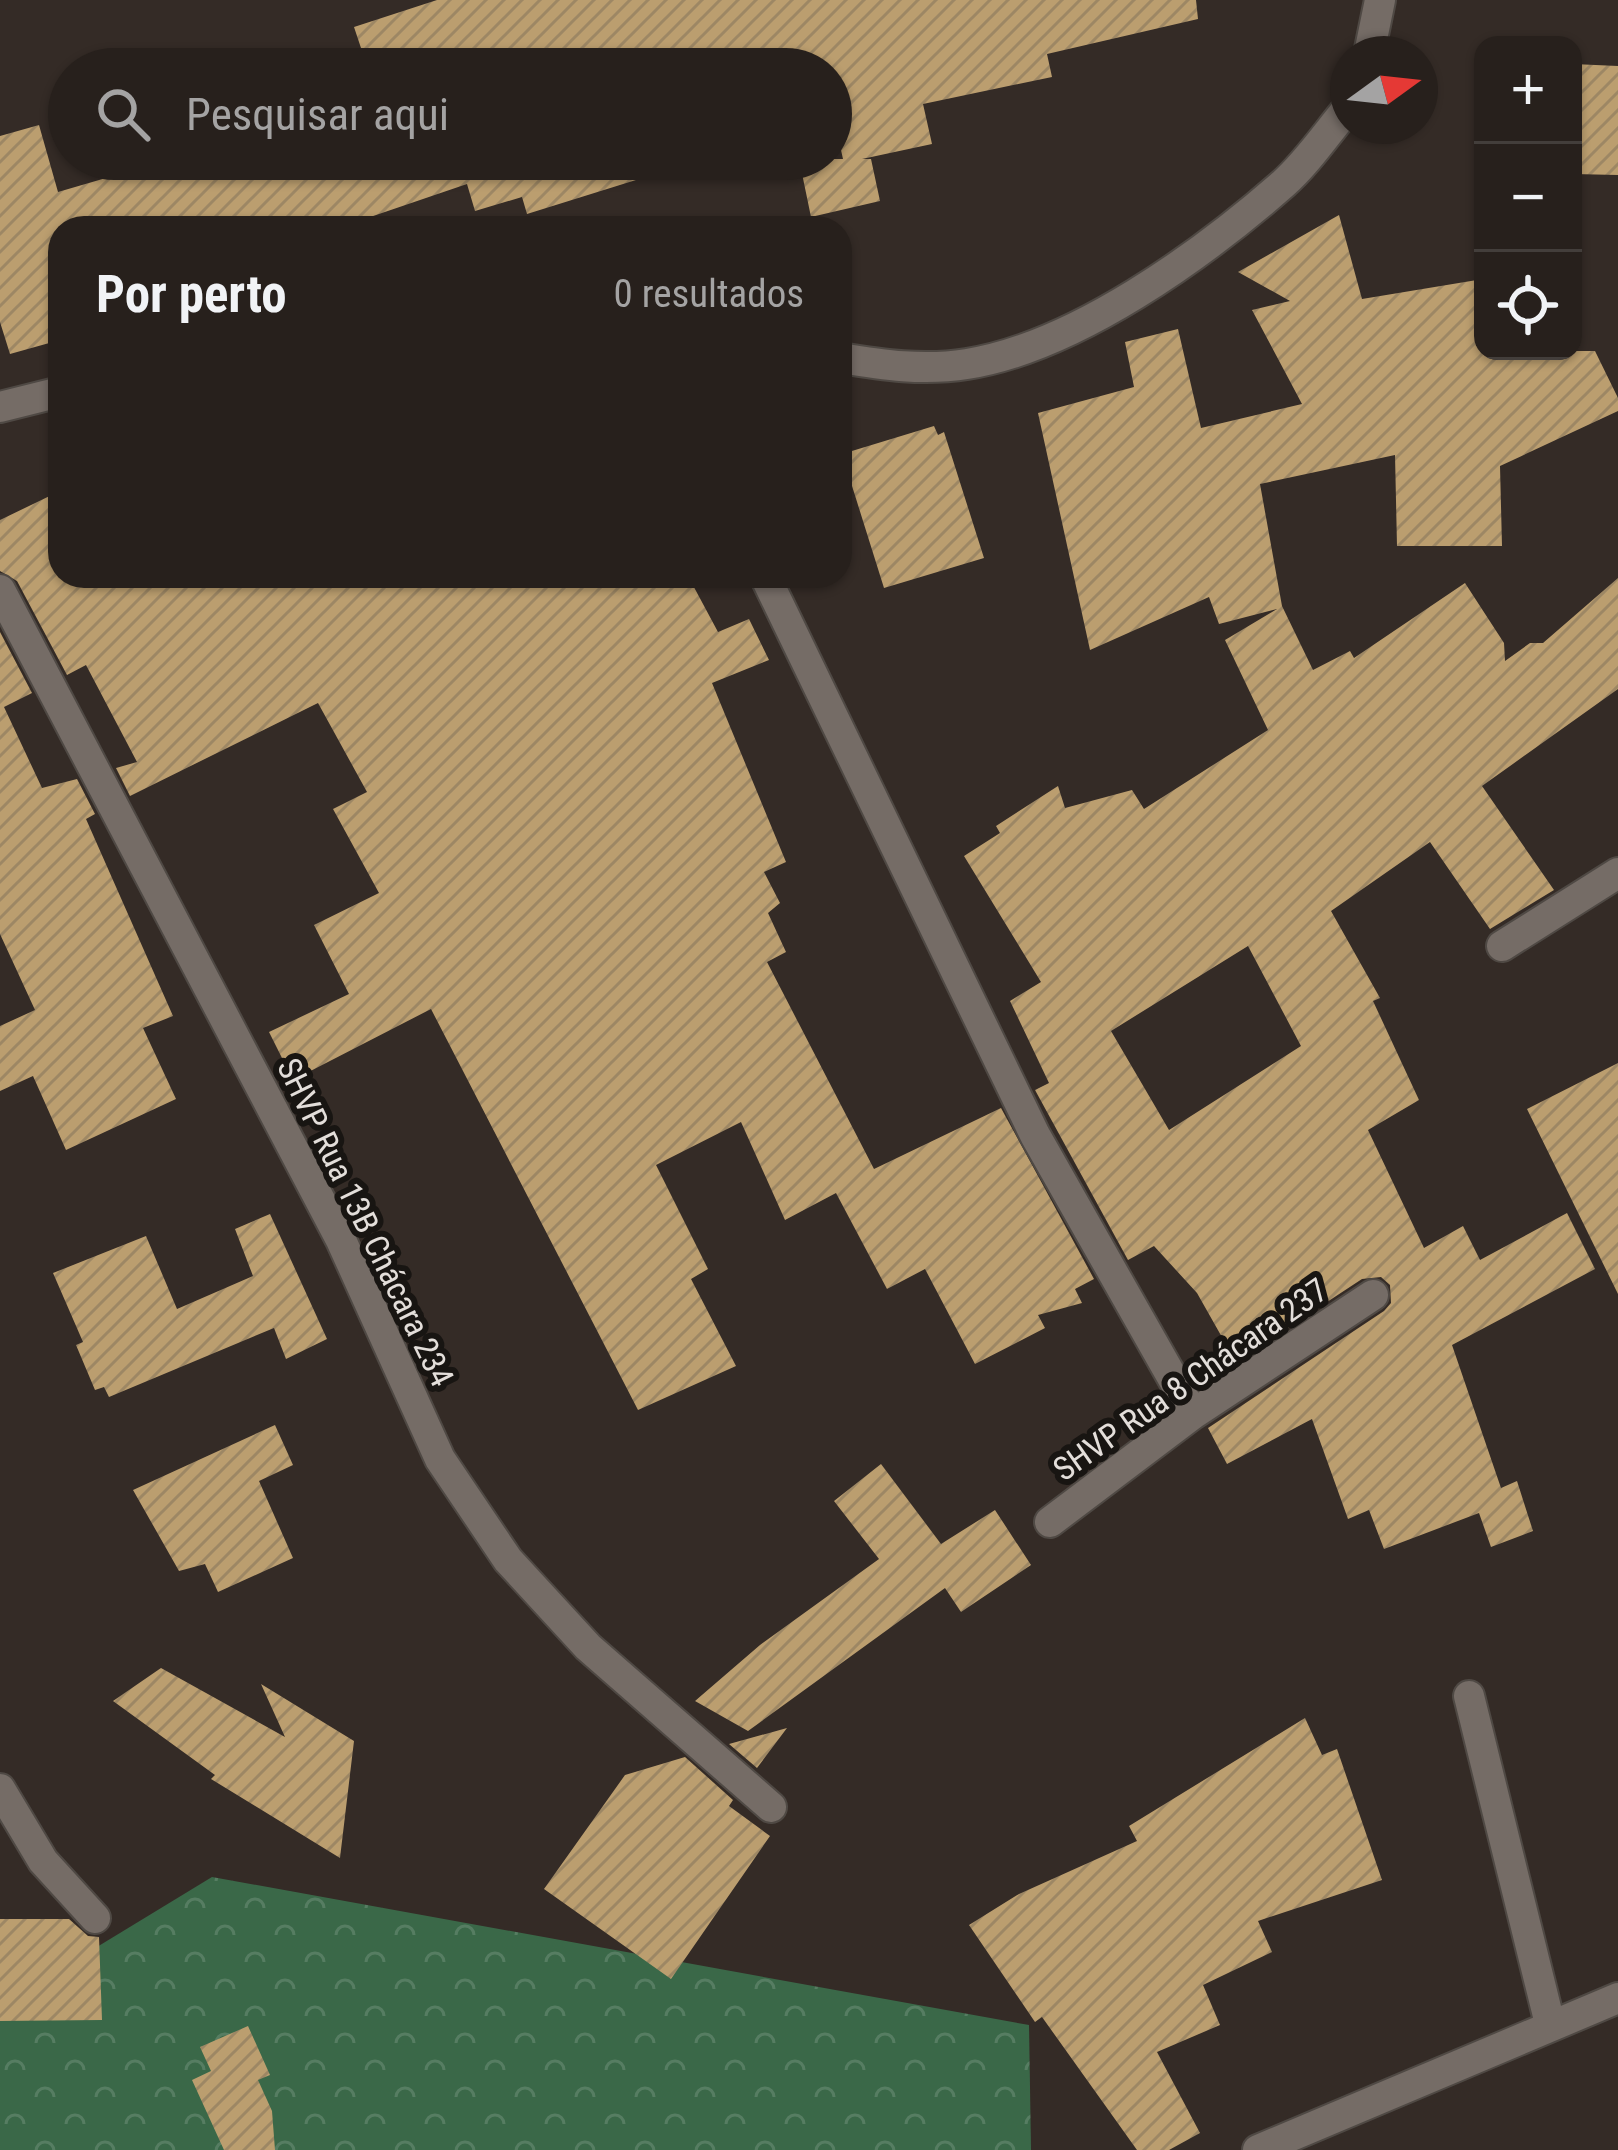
<!DOCTYPE html>
<html lang="pt">
<head>
<meta charset="utf-8">
<style>
  body { margin:0; font-family:"Roboto Condensed",sans-serif; background:#2f2825; color:#f1f3f6 }
  .controls { position:absolute; right:36px; top:36px; display:grid; overflow:hidden; border-radius:24px; box-shadow:0 3px 9px #0004 }
  .controls button { width:108px; height:108px; display:grid; place-items:center; padding:0; border:0; border-bottom:3px solid #433e3b; background:#27201c; color:#f1f3f6; font:60px sans-serif }
  .compass { position:absolute; left:1330px; top:36px; width:108px; height:108px; border-radius:50%; background:#27201c; box-shadow:0 3px 9px #0004; rotate:75deg }
  .list { margin:0; padding:0; list-style:none }
  h2 { display:flex; justify-content:space-between; align-items:center; height:156px; margin:0; padding:0 48px; font-size:51px }
  h2 small { font-size:39px; font-weight:400; color:#a4a3a3 }
  .icon { flex:none; width:66px; height:66px; fill:none; stroke:currentColor; stroke-width:2; stroke-linecap:round; stroke-linejoin:round }
  .map { position:relative; flex:none; width:1618px; height:2150px; overflow:hidden }
  .search { position:absolute; background:#27201c; box-shadow:0 3px 9px #0004; left:48px; top:48px; width:804px; height:132px; display:flex; align-items:center; gap:30px; box-sizing:border-box; padding:0 42px; border-radius:66px; color:#a4a3a3; font-size:45px }
  .panel { position:absolute; background:#27201c; box-shadow:0 3px 9px #0004; left:48px; top:216px; width:804px; height:372px; border-radius:36px }
  .map>svg:first-child { display:block }
  .forest { fill:url(#forest-crowns) }
  .building { fill:url(#building-hatch); fill-rule:evenodd }
  .lines { fill:none; stroke-linecap:round; stroke-linejoin:round }
  .service-casing { stroke:#4f4944; stroke-width:34 }
  .minor-casing { stroke:#4f4944; stroke-width:34 }
  .service { stroke:#756c66; stroke-width:30 }
  .minor { stroke:#756c66; stroke-width:30 }
  .labels { text-anchor:middle; stroke-width:12; stroke-linejoin:round; paint-order:stroke }
  .street-label { font-size:33px; fill:#e3deda; stroke:#181512 }
</style>
</head>
<body>
<div class="map">
<svg width="1618" height="2150" viewBox="0 0 1618 2150">
  <defs>
    <pattern id="forest-crowns" width="20" height="18" patternUnits="userSpaceOnUse" patternTransform="scale(3)"><rect width="20" height="18" fill="#3a6848"/><path d="M2 6a3 3 0 1 1 6 0M12 15a3 3 0 1 1 6 0" fill="none" stroke="#567d62"/></pattern>
    <pattern id="building-hatch" width="6" height="6" patternUnits="userSpaceOnUse" patternTransform="scale(3)"><rect width="6" height="6" fill="#bb9e6f"/><path d="M-1 1l2-2M0 6l6-6M5 7l2-2" fill="none" stroke="#9d8764"/></pattern>
  </defs>
  <rect width="100%" height="100%" fill="#342b26"/>
  <path class="forest" d="M212,1877L1029,2025L1031,2150H0V2006Z"/>
  <path class="building" d="M437,0H1196L1198,19L1047,54L1052,77L923,104L932,144L862,159H871L880,201L811,217L799,159H843L831,105V69H368L354,27Z
    M1573,64L1618,66V175L1573,174Z
    M39,125L58,192L171,159H666L668,170L527,214L522,197L475,211L467,184L338,228H60V340L10,354L0,322V136Z
    M1339,215L1362,299L1483,279V351H1595L1618,398V411L1500,466L1502,546H1397L1395,455L1260,484L1282,606L1313,670L1350,651L1354,658L1465,583L1504,643L1505,661L1530,643H1543L1618,578V689L1482,786L1554,890L1490,929L1430,842L1331,911L1380,998L1373,1001L1419,1100L1368,1130L1424,1248L1463,1226L1480,1260L1567,1213L1595,1269L1452,1345L1501,1488L1517,1481L1533,1531L1491,1547L1479,1513L1384,1549L1369,1510L1348,1519L1312,1419L1227,1464L1208,1428L1384,1311L1391,1303L1390,1285L1381,1277L1362,1279L1236,1362L1197,1293L1154,1246L1128,1260L1035,1090L1049,1083L1010,1001L1041,982L964,856L1000,833L996,826L1058,786L1065,808L1132,790L1144,809L1268,730L1225,640L1277,609L1219,624L1209,597L1090,650L1038,413L1134,387L1125,342L1178,329L1201,428L1302,404L1252,310L1290,301L1238,272ZM1248,946L1301,1046L1169,1130L1111,1031Z
    M934,426L938,435L944,432L984,558L884,588L842,454Z
    M60,491V576H688L718,632L749,619L769,660L712,683L786,862L764,872L780,903L768,913L786,952L767,962L874,1169L1001,1108L1094,1279L1075,1289L1082,1303L1038,1315L1045,1328L975,1364L925,1269L887,1289L836,1193L785,1220L741,1122L656,1165L708,1269L691,1279L736,1366L638,1410L431,1009L293,1080L269,1032L349,994L314,925L379,893L333,809L367,792L318,703L130,796L116,768L137,762L86,665L67,675L17,581L0,571V520Z
    M0,632L32,693L4,707L42,788L77,779L95,814L86,819L173,1016L143,1028L176,1099L66,1150L33,1076L0,1091V1026L35,1010L0,934Z
    M1618,1063V1294L1527,1109Z
    M270,1214L327,1339L286,1359L274,1328L109,1397L104,1387L95,1390L76,1345L83,1342L53,1273L146,1236L177,1309L253,1276L235,1229Z
    M275,1425L293,1465L259,1481L293,1558L218,1592L205,1564L179,1571L133,1490Z
    M881,1464L941,1544L995,1510L1031,1565L961,1612L945,1588L748,1731L695,1701L760,1645L879,1559L834,1501Z
    M161,1668L285,1737L261,1684L354,1741L340,1858L211,1779L215,1775L113,1701Z
    M1305,1718L1322,1755L1337,1749L1382,1880L1258,1921L1272,1952L1203,1985L1220,2025L1157,2052L1200,2133L1169,2150H1137L1042,2017L1035,2022L969,1925L1019,1894L1137,1841L1129,1826Z
    M787,1728L757,1768L729,1744Z
    M685,1757L733,1800L729,1806L770,1836L671,1979L544,1889L625,1775Z
    M0,1919H69L88,1936L99,1937L102,2020L0,2021Z
    M248,2026L270,2075L258,2080L272,2111L275,2150H224L192,2080L211,2071L200,2047Z"/>
  <g class="lines">
    <defs>
      <path id="service" d="M1502,946L1618,873"/>
      <path id="minor" d="M1369,54L1380,0
        M840,358C883,365 923,371 967,364C1075,347 1202,255 1283,184C1307,163 1327,133 1348,108
        M0,407L60,392
        M765,576L1035,1135L1193,1414
        M0,590L341,1240L440,1459L508,1560L588,1647L771,1807
        M1050,1522L1193,1414L1373,1295
        M1469,1696L1550,2024
        M0,1789L43,1861L95,1918
        M1258,2150L1618,1998"/>
    </defs>
    <use href="#service" class="service-casing"/>
    <use href="#minor" class="minor-casing"/>
    <use href="#service" class="service"/>
    <use href="#minor" class="minor"/>
  </g>
  <g class="labels">
    <g class="street-label">
      <text transform="translate(366 1222) rotate(64)" y="12">SHVP Rua 13B Chácara 234</text>
      <text transform="translate(1190 1379) rotate(-35)" y="12">SHVP Rua 8 Chácara 237</text>
    </g>
  </g>
</svg>
<div class="controls">
<button>+</button>
<button>−</button>
<button><svg class="icon" aria-label="locate" viewBox="0 0 24 24"><circle cx="12" cy="12" r="6"/><path d="M12 2v4M12 18v4M2 12h4M18 12h4"/></svg></button>
</div>
<svg class="compass" viewBox="-18 -18 36 36"><path d="M0-13l5 13h-10z" fill="#e53935"/><path d="M0 13l5-13h-10z" fill="#a4a3a3"/></svg>
<div class="search"><svg class="icon" aria-label="search" viewBox="0 0 24 24"><circle cx="10" cy="10" r="6"/><path d="M15 15l6 6"/></svg>Pesquisar aqui</div>
<section class="panel">
<h2>Por perto<small>0 resultados</small></h2>
<ul class="list">
</ul>
</section>
</div>
</body>
</html>
